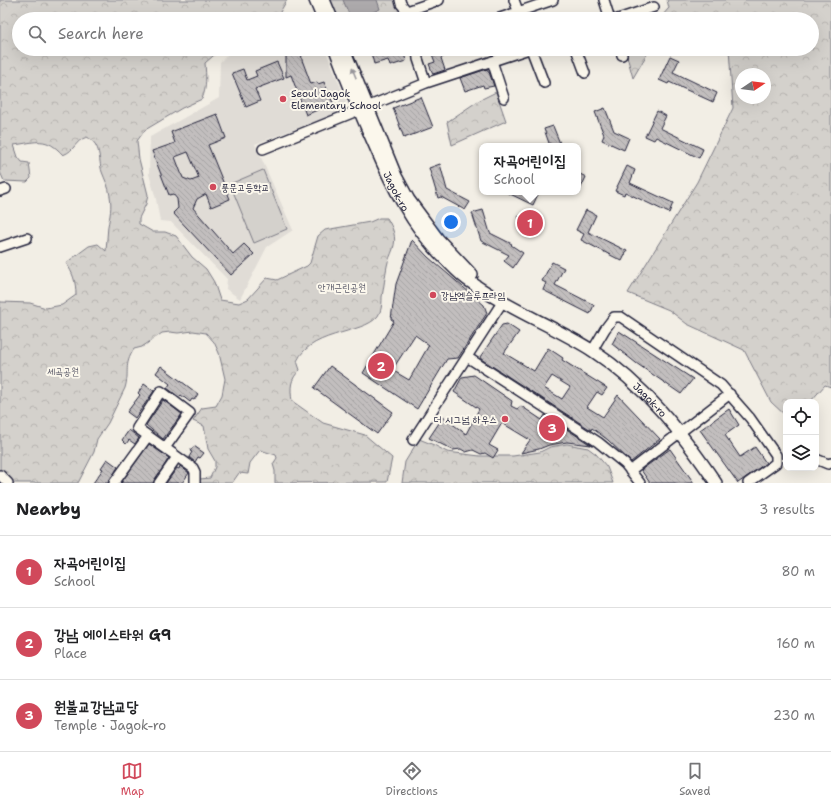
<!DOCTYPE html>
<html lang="en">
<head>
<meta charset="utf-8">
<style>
  body { margin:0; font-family:"Shantell Sans","Poor Story",sans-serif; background:#f6f6f6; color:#202124 }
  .controls { position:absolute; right:12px; bottom:12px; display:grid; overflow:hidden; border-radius:8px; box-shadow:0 4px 16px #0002 }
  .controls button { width:36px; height:36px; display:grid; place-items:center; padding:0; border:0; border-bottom:1px solid #e0e0e0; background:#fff; color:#202124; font:20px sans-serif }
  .compass { position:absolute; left:735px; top:68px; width:36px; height:36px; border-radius:50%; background:#fff; box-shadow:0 4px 16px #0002; rotate:77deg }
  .you { position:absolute; left:451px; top:222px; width:14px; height:14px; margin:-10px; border:3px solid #fff; border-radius:50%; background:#1a73e8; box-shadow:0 0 0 6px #1a73e833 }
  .badge { display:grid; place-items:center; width:26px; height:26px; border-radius:50%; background:#d1495b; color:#fff; font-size:13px; font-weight:700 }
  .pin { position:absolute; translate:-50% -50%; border:2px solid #fff; box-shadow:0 1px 4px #0006 }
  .popup { position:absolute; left:479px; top:143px; width:102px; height:52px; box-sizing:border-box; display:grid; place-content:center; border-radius:8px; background:#fff; filter:drop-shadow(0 1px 3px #0005); font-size:13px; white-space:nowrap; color:#757577 }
  .popup b { font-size:15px; color:#202124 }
  .popup::after { content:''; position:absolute; left:50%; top:100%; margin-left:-8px; border:8px solid transparent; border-top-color:#fff }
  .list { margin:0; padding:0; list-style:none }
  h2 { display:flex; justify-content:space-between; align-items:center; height:52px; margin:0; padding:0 16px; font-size:17px }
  h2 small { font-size:13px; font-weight:400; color:#757577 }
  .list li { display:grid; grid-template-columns:26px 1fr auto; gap:12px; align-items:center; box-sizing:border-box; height:72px; padding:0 16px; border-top:1px solid #e0e0e0 }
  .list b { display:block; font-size:15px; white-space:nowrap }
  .list p { margin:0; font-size:13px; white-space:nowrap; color:#757577 }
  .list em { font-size:13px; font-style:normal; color:#757577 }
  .icon { flex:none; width:22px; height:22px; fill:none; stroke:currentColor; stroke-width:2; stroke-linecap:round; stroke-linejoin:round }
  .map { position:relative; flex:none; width:831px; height:483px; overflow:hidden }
  .search { position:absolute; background:#fff; box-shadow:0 4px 16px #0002; left:12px; right:12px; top:12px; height:44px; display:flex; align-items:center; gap:10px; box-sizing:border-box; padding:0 14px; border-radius:22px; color:#757577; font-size:15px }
  .sheet { height:268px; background:#fff }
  nav { display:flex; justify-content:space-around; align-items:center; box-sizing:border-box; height:56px; border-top:1px solid #e0e0e0; background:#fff; font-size:11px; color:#757577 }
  nav a { display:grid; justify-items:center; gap:2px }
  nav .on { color:#d1495b }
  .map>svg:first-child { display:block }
  .built { fill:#e0dcd6 }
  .forest { fill:url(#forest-crowns); stroke:#7b7a84; fill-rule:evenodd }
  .pitch { fill:#d4d1cc; stroke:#7b7a84 }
  .water { fill:#aeabad; stroke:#76747f }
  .building { fill:url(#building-back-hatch); stroke:#22223b; fill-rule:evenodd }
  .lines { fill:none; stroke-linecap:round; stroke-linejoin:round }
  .minor-casing { stroke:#22223b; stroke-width:12 }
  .major-casing { stroke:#22223b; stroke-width:14 }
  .minor { stroke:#fbf7ec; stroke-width:9 }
  .major { stroke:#fbf7ec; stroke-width:11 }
  .oneway { fill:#99979c }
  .poi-dot { fill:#d1495b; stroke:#fbf7ec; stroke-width:1.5 }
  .labels { text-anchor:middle; stroke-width:4; stroke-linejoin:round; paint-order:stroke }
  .poi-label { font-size:10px; fill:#22223b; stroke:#fbf7ec; text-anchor:start }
  .street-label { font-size:10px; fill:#22223b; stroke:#fbf7ec }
  .park-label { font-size:10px; fill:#575766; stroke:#fbf7ec }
</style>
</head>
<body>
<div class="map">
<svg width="831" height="483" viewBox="0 0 831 483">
  <defs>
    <pattern id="forest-crowns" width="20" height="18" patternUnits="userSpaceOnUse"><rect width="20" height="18" fill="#d4d1cc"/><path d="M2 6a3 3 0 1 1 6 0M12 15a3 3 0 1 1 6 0" fill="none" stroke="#b6b3b0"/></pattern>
    <pattern id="building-back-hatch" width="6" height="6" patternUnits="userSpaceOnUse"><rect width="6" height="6" fill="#c2bebe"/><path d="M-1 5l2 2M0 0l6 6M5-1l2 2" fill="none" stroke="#a6a3a4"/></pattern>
  </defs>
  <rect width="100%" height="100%" fill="#f2eee5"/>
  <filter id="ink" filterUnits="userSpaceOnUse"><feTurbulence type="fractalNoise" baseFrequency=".025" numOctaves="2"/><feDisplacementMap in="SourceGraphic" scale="8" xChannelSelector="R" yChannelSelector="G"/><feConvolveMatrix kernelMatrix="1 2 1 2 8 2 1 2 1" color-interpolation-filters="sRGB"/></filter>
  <g filter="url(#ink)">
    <path class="built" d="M233,49H325L346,100L343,111L255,144L293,230L267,247L240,299L226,289L227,279L171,222L160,221L156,199L149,174L150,137L219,98L220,62Z"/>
    <path class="forest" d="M0,0H287L276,19H19V49H221L205,63C206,76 207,87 202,99L182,108L145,130L137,141L139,159L148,195L146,204L139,218V224L153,232H165L176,236L192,257L206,269L214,282L220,300L239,303L248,299L267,278L277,280L307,266L310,263L318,236L325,230L370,222L379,218H387C393,228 397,237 393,249C391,255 388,260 387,266C385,276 384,286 382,297C382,301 382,307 380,312C372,335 312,328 297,361L300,370C290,379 290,388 292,401L323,423L365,435L392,458L387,482L275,483V471L273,464L277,458L276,455L260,450L250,463L248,474L239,473L232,483H199L200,479L210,478L215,467V461L208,449L204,426L193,421L202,408L216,406L222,395L225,379L219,353L214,342L206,333L193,331L178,333L170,332L162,333L142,347L134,349C123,366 130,371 125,388L108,423L97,439L94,452L78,483H12L0,471V301L1,302L30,303L46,308L62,305L76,295C76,282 73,273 66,263L89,246L98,244L106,251C107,243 107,234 108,226C110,216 112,207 110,196C109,187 105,180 102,172C98,159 102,145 87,137C74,141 76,150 63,155C46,136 37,142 14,145L18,157L22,162L29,163L31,178L27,182L4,181L0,172Z
      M328,0H396L400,11L376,19H337Z
      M667,0H831V387L825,385L810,402H786V416L771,402L744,350L687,324L669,310L628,293L697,182L733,108L729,49H812V19H704L699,15L684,19H655L661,17L669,8ZM741,74H765V98H741Z
      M625,49H650L633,78Z
      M496,92L506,121L452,145L447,122L478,101Z
      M419,439L434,445L447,452L480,456H513L540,452L550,447L567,444L588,448L596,454L607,467L613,483H402L405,462Z"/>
    <path class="pitch" d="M263,170L287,229L254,243L230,184Z"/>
    <path class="water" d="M343,0H377L380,9L357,19H351Z"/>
    <path class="building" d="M286,49H301L302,60L311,84L317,82L318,84L324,82L333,103L306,115L291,75L286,77Z
      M370,49H394L396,55L404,53L406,61L390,66L388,60L374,64Z
      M430,49H442L445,56L441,58L445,70L433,74L429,64L435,62Z
      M670,56L679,60L673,72L717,93L713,102L669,82L668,84L659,80Z
      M277,62L284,78L255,89L260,101L246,107L232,73L243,69L247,80L257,76L255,71Z
      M487,69L488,72H489L494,86L484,88L483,85L465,91L460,78Z
      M421,97L433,127L404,138L393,108Z
      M605,108L614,131L629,138L624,150L602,140L604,135L595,112Z
      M657,111L666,116L660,128L703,149L699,158L656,137L654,140L645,136Z
      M217,114L226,138L208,145L230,199L211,207L206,194L197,199L193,208L233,254L244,244L254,254L231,275L173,213L178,208L177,199L173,194L169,195L152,151L175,143L171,132ZM188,152L199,178L191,181L183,178L175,157Z
      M553,126L561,146H550L544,129Z
      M440,164L447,190L470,202L465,210L441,197L438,198L429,168Z
      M627,166L635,170L630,183L673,203L669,213L625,192L624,195L615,191Z
      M578,173L586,177L578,194Z
      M506,192H539L533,205Z
      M483,210L490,233L512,244L511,245L523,253L513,268L504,261L509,255L481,241L472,213Z
      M586,210L596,215L588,232L627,251L622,261L581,240L584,234L576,230Z
      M527,212L534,219L542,222L540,233L528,228L518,217Z
      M412,240L428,257L484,305L487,313L458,358L447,359L417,409L363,373L394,321L391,319L396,284ZM415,335L429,345L409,380L392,370Z
      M552,262L564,268L555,285L594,305L590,314L543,290L546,283L542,281Z
      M507,324L519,332L504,353L534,371L548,348L563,358L562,360L607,388L602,395L597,392L587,407L603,417L618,395L660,439L631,462L608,440L592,428L591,430L481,359L480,357L502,325ZM552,376L570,387L562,399L544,388Z
      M619,331L693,379L681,394L636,363L612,344Z
      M161,366L198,394L194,400L192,399L190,402L181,395L179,397L167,388L170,384L156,373Z
      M330,366L393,412L377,434L314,388Z
      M474,375L512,401L511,406L517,409L521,406L542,420L545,415L591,445L567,442L549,445L539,449L521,453L530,440L502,423L489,445L498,450L493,458L485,453L481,454L473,450L466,452L461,449L453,450L429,438L443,417L466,434L479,409L454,392L462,377Z
      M144,384L154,391L135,418L127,412L140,395L138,393Z
      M163,400L182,414L163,439L146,425Z
      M729,409L739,425L725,435L740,457L755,447L766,463L738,483L700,430Z
      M129,430L139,438L135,444L129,440L126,444L122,440Z
      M149,444L169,458L153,483H121Z
      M194,446L204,453L200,458L198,457L195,462L189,457L192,452L190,451Z
      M670,449L694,483H650L641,470Z
      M107,459L118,467L108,483H93L103,469L101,468Z
      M180,466L189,473L182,483H166L177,468L179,469Z"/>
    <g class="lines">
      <defs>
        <path id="minor" d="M400,0L401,4L407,11V19
          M514,0L521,19
          M604,0L610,19
          M407,11L439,0
          M497,19L553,0
          M618,19L654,7
          M417,49L418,59L426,83
          M531,49L544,83
          M576,49L585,73
          M620,49L622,55
          M492,61L504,98
          M263,149L426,83L529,49
          M0,191L6,189
          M0,247L27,238
          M592,351L605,329L614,317H621L721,385L750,418L776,455V463L748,483
          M467,357L598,442L625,464L640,483
          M413,440L503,301
          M165,448L137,428L161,391L190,413L165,448L193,468L195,472V483
          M816,459L828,464L831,463
          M630,471L730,394
          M0,475L8,483
          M114,483L148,436
          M159,483L177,457"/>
        <g id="major">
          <path d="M315,0L323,19"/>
          <path d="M324,0L332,19"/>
          <path id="s1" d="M335,49C347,81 360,113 374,144C392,186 412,227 445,259C453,267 462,277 472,283C510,310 554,326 593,351C645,385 682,433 716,483"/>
          <path d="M344,49L396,176L409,200L438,239L472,275"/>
        </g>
      </defs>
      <use href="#minor" class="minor-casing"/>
      <use href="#major" class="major-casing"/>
      <use href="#minor" class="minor"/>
      <use href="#major" class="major"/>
    </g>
    <defs><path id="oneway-solid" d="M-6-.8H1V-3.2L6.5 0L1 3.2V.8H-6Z"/></defs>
    <use class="oneway" href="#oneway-solid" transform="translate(354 73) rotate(-112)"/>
  </g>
  <g class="poi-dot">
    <circle cx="283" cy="99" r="4"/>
    <circle cx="213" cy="187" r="4"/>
    <circle cx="433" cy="295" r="4"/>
    <circle cx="505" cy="419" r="4"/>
  </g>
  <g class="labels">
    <g class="poi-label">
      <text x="291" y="97">Seoul Jagok<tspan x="291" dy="12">Elementary School</tspan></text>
      <text x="221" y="191">풍문고등학교</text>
      <text x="441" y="299">강남엑슬루프라임</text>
      <text x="497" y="423" text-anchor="end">더 시그넘 하우스</text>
    </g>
    <g class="street-label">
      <text dy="4" stroke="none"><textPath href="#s1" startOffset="155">Jagok-ro</textPath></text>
      <text dy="4" stroke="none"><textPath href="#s1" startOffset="489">Jagok-ro</textPath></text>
    </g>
    <g class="park-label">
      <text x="342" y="291">안개근린공원</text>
      <text x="63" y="375">세곡공원</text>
    </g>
  </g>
</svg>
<div class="controls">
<button><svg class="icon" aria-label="locate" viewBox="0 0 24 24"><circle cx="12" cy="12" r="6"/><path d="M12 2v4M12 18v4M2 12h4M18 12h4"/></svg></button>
<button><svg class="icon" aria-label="layers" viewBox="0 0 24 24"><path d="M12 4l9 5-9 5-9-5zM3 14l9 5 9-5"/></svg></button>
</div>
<svg class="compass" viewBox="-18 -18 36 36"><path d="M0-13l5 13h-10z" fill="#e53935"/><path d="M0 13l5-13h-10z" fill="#757577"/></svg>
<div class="you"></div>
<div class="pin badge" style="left:530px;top:223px">1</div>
<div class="popup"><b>자곡어린이집</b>School</div>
<div class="pin badge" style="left:381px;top:366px">2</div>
<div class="pin badge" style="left:552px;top:428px">3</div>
<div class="search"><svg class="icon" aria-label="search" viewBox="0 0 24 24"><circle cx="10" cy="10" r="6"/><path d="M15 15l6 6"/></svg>Search here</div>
</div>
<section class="sheet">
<h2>Nearby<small>3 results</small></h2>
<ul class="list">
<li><span class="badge">1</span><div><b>자곡어린이집</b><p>School</p></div><em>80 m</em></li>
<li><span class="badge">2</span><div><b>강남 에이스타워 G9</b><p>Place</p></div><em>160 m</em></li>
<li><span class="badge">3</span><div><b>원불교강남교당</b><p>Temple · Jagok-ro</p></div><em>230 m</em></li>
</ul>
</section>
<nav>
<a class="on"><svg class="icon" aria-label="map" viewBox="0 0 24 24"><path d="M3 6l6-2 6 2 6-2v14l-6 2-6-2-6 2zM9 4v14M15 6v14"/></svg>Map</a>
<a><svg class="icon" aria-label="directions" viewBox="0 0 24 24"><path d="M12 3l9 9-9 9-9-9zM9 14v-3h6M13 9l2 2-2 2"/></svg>Directions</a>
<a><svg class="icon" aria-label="saved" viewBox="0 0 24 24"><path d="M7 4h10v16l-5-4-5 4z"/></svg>Saved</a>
</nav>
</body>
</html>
